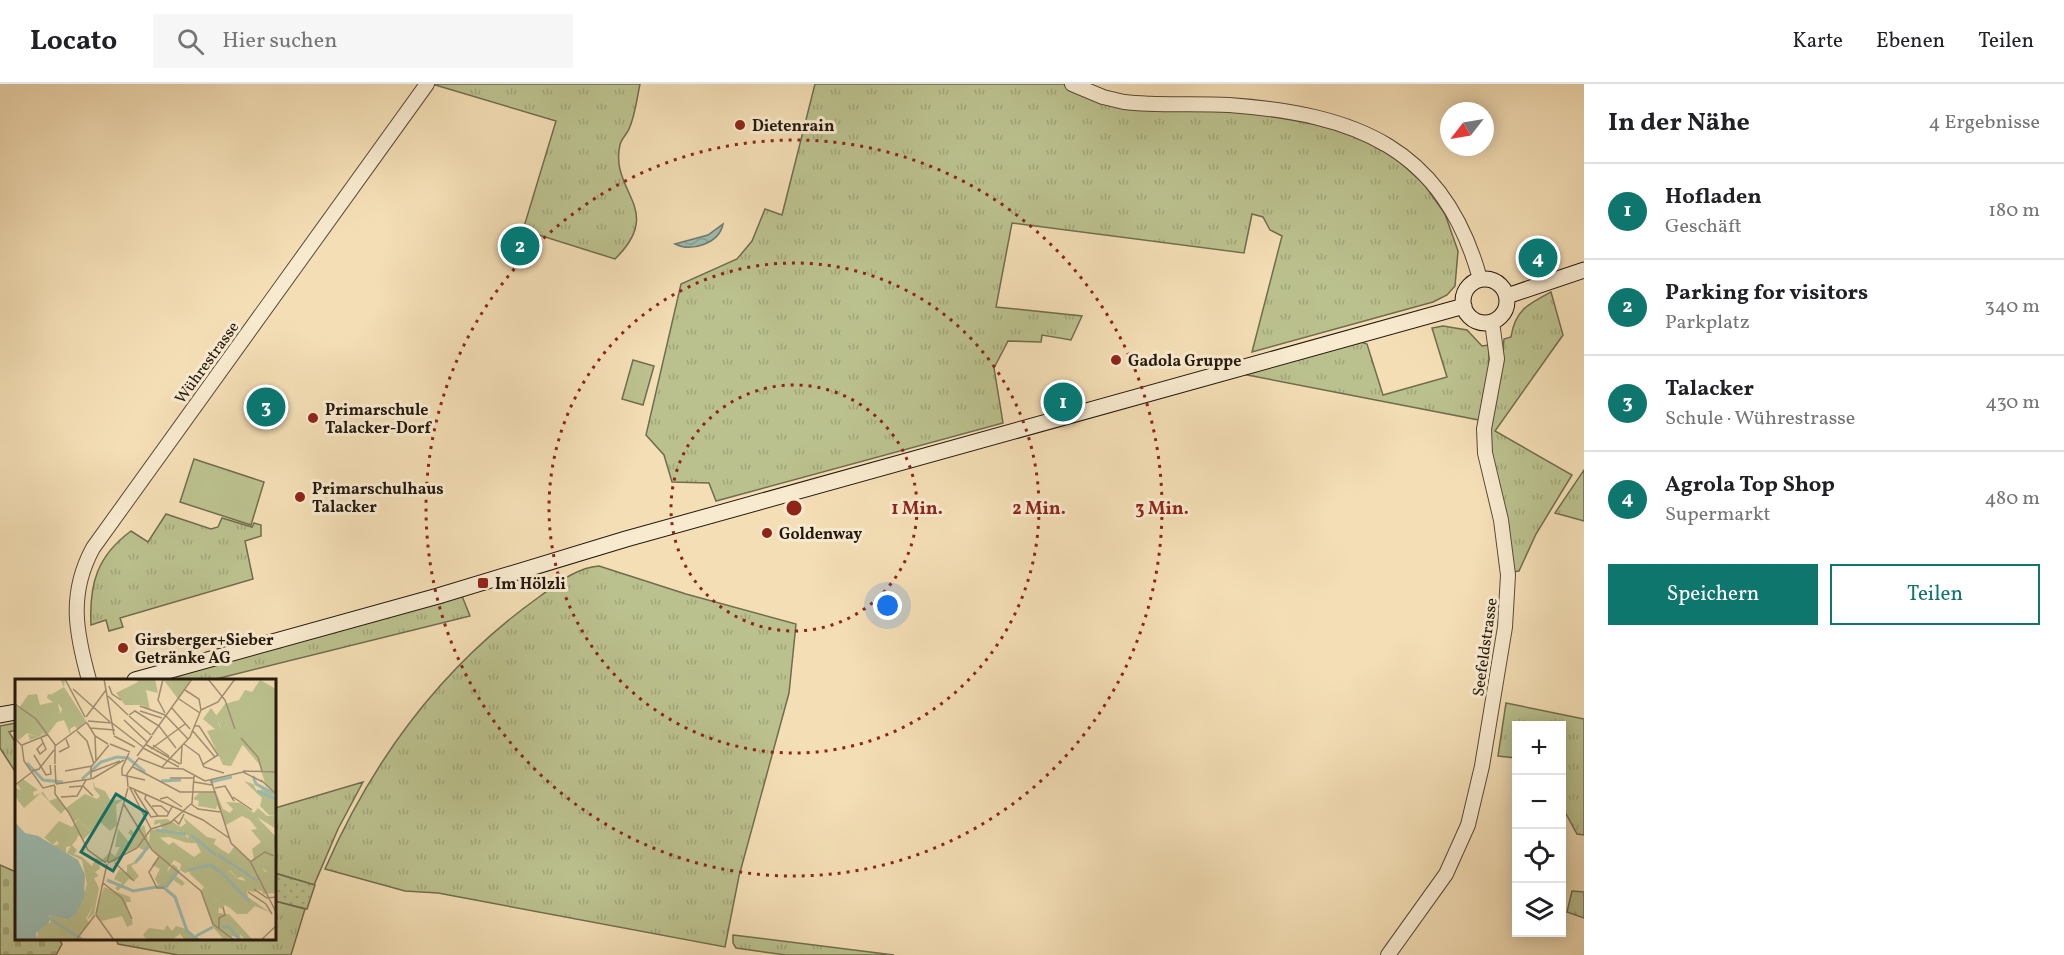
<!DOCTYPE html>
<html lang="de">
<head>
<meta charset="utf-8">
<style>
  body { margin:0; font-family:Vollkorn,serif; background:#f6f6f6; color:#202124 }
  .controls { position:absolute; right:18px; bottom:18px; display:grid; overflow:hidden; border-radius:0px; box-shadow:0 3px 15px #0003 }
  .controls button { width:54px; height:54px; display:grid; place-items:center; padding:0; border:0; border-bottom:2px solid #e0e0e0; background:#fff; color:#202124; font:30px sans-serif }
  .compass { position:absolute; left:1440px; top:18px; width:54px; height:54px; border-radius:50%; background:#fff; box-shadow:0 3px 15px #0003; rotate:239deg }
  .you { position:absolute; left:888px; top:522px; width:21px; height:21px; margin:-15px; border:4px solid #fff; border-radius:50%; background:#1a73e8; box-shadow:0 0 0 9px #1a73e833 }
  .badge { display:grid; place-items:center; width:39px; height:39px; border-radius:50%; background:#0f766e; color:#fff; font-size:20px; font-weight:700 }
  .pin { position:absolute; translate:-50% -50%; border:3px solid #fff; box-shadow:0 2px 6px #0006 }
  .list { margin:0; padding:0; list-style:none }
  h2 { display:flex; justify-content:space-between; align-items:center; height:78px; margin:0; padding:0 24px; font-size:26px }
  h2 small { font-size:20px; font-weight:400; color:#757577 }
  .list li { display:grid; grid-template-columns:39px 1fr auto; gap:18px; align-items:center; box-sizing:border-box; height:96px; padding:0 24px; border-top:2px solid #e0e0e0 }
  .list b { display:block; font-size:22px; white-space:nowrap }
  .list p { margin:0; font-size:20px; white-space:nowrap; color:#757577 }
  .list em { font-size:20px; font-style:normal; color:#757577 }
  .actions { display:flex; gap:12px; padding:18px 24px }
  .actions a { flex:1; padding:14px 0; border:2px solid #0f766e; border-radius:0px; text-align:center; font-size:21px; color:#0f766e }
  .actions .main { background:#0f766e; color:#fff }
  .icon { flex:none; width:33px; height:33px; fill:none; stroke:currentColor; stroke-width:2; stroke-linecap:round; stroke-linejoin:round }
  .map { position:relative; flex:none; width:1584px; height:871px; overflow:hidden }
  header { display:flex; align-items:center; gap:36px; box-sizing:border-box; height:84px; padding:0 30px; background:#fff; border-bottom:2px solid #e0e0e0 }
  header strong { font-size:28px }
  nav { display:flex; gap:33px; margin-inline-start:auto; font-size:21px }
  .search { width:420px; height:54px; background:#f6f6f6; display:flex; align-items:center; gap:15px; box-sizing:border-box; padding:0 21px; border-radius:0px; color:#757577; font-size:22px }
  main { display:flex }
  aside { flex:1; background:#fff }
  .map>svg:first-child { display:block }
  .grass { fill:url(#grass-tufts); stroke:#706d4e; stroke-width:1.5 }
  .forest { fill:url(#forest-firs); stroke:#706d4e; stroke-width:1.5 }
  .cemetery { fill:url(#cemetery-stones); stroke:#706d4e; stroke-width:1.5 }
  .park { fill:#bbc18e; stroke:#706d4e; stroke-width:1.5 }
  .garden { fill:url(#garden-dots); stroke:#706d4e; stroke-width:1.5 }
  .water { fill:url(#water-waves); stroke:#6c7b70; stroke-width:1.5 }
  .lines { fill:none; stroke-linecap:round; stroke-linejoin:round }
  .tertiary-casing { stroke:#584a38; stroke-width:16 }
  .secondary-casing { stroke:#24190f; stroke-width:17 }
  .tertiary { stroke:#f8eacf; stroke-width:14 }
  .secondary { stroke:#f8eacf; stroke-width:15 }
  .ring { fill:none; stroke:#8f2418; stroke-width:3; stroke-dasharray:3 6 }
  .poi-dot { fill:#8f2418; stroke:#f8eacf; stroke-width:2 }
  .labels { text-anchor:middle; stroke-width:6; stroke-linejoin:round; paint-order:stroke }
  .poi-label { font-size:16px; font-weight:bold; fill:#24190f; stroke:#f8eacf; text-anchor:start }
  .street-label { font-size:16px; fill:#24190f; stroke:#f8eacf }
  .inset-river { fill:none; stroke:#9cbcb1; stroke-width:3 }
  .inset-road { fill:none; stroke:#a18f73; stroke-width:1.5 }
  .view { fill:#0f766e; fill-opacity:0.15; stroke:#0f766e; stroke-width:3 }
  .inset-edge { fill:none; stroke:#24190f; stroke-width:3 }
  .centre { fill:#8f2418; stroke:#f8eacf; stroke-width:3 }
  .ring-label { font-size:18px; text-anchor:middle; font-weight:bold; fill:#8f2418; stroke:#f8eacf; stroke-width:6; stroke-linejoin:round; paint-order:stroke }
</style>
</head>
<body>
<header>
<strong>Locato</strong>
<div class="search"><svg class="icon" aria-label="search" viewBox="0 0 24 24"><circle cx="10" cy="10" r="6"/><path d="M15 15l6 6"/></svg>Hier suchen</div>
<nav><a>Karte</a><a>Ebenen</a><a>Teilen</a></nav>
</header>
<main>
<div class="map">
<svg width="1584" height="871" viewBox="0 0 1584 871">
  <defs>
    <pattern id="grass-tufts" width="24" height="20" patternUnits="userSpaceOnUse" patternTransform="scale(1.5)"><rect width="24" height="20" fill="#bbc18e"/><path d="M3 7l-1-3M5 7V3M7 7l1-3M15 17l-1-3M17 17v-4M19 17l1-3" fill="none" stroke="#a1a579"/></pattern>
    <pattern id="forest-firs" width="22" height="20" patternUnits="userSpaceOnUse" patternTransform="scale(1.5)"><rect width="22" height="20" fill="#bbc18e"/><path d="M5 1l3.5 6h-7zM16 11l3.5 6h-7z" fill="#a1a579"/></pattern>
    <pattern id="cemetery-stones" width="16" height="16" patternUnits="userSpaceOnUse" patternTransform="scale(1.5)"><rect width="16" height="16" fill="#bbc18e"/><path d="M2 7V4a2 2 0 0 1 4 0v3zM10 15v-3a2 2 0 0 1 4 0v3z" fill="#a1a579"/></pattern>
    <pattern id="garden-dots" width="8" height="8" patternUnits="userSpaceOnUse" patternTransform="scale(1.5)"><rect width="8" height="8" fill="#bbc18e"/><path d="M2 2h.1M6 6h.1" fill="none" stroke="#a1a579" stroke-width="1.8" stroke-linecap="round"/></pattern>
    <pattern id="water-waves" width="16" height="10" patternUnits="userSpaceOnUse" patternTransform="scale(1.5)"><rect width="16" height="10" fill="#9cbcb1"/><path d="M0 5q4-4 8 0t8 0" fill="none" stroke="#86a197"/></pattern>
  </defs>
  <rect width="100%" height="100%" fill="#f4deb5"/>
  <filter id="stains"><feTurbulence type="fractalNoise" baseFrequency=".00333" numOctaves="4"/><feColorMatrix values="0 0 0 0 .2 0 0 0 0 .09 0 0 0 0 .02 0 0 0 .5 -.17"/></filter>
  <radialGradient id="worn" r=".72"><stop offset=".6" stop-color="#630" stop-opacity="0"/><stop offset="1" stop-color="#630" stop-opacity=".3"/></radialGradient>
  <path class="grass" d="M432,0H640C637,14 635,32 629,45C627,50 621,55 620,61C609,108 666,125 615,175L523,146L556,37Z
    M815,0H1072L1103,13L1325,34L1390,69L1424,100L1445,130L1458,167L1455,202L1447,211L1433,218L1252,268L1282,152L1270,146L1263,133L1252,130L1244,169L1012,139L996,223L1082,232L1071,256L1042,251L1041,258L1008,257L994,284L1003,339L716,417L709,399L672,398L664,371L646,351L681,200L737,175L752,157L765,125L782,131Z
    M1551,208L1563,251L1495,347L1572,391L1536,450L1519,487L1513,488L1489,365L1491,331L1501,285L1504,255L1511,253C1515,226 1528,220 1551,208Z
    M1443,242L1467,246L1482,262L1489,261V283L1479,336L1242,290L1358,257L1367,260L1383,311L1447,293L1432,244Z
    M1584,386V437L1555,429Z
    M166,430L211,445L218,443L222,434L252,443L254,439L261,441V452L245,457L253,495L120,534L123,543L109,547L106,536L91,541C89,500 97,472 131,447L148,458Z
    M599,482L686,510L796,540L789,609L739,792L725,863L438,809L405,807L325,785C372,677 442,582 539,513C557,500 575,484 599,482Z
    M462,512L470,532L212,596H159Z
    M1506,619L1584,635V751L1577,750L1565,728L1562,727V642H1516V674L1498,672Z
    M16,639V646L9,648L16,659V689L0,664V642Z
    M363,698L338,745L314,801L275,789V724Z
    M275,817L305,825L291,871H178L118,860L116,855L274,854Z
    M733,851L894,871H786L736,864L733,859Z"/>
  <path class="forest" d="M1572,807L1584,808V834L1567,828Z"/>
  <path class="cemetery" d="M0,781L16,788V854L59,855L62,860L56,871H0Z"/>
  <path class="park" d="M633,276L654,282L643,321L622,315Z
    M194,375L264,398L251,441L180,418Z"/>
  <path class="garden" d="M274,789L315,801L307,825L275,817Z"/>
  <path class="water" d="M723,140C719,160 691,168 675,160L708,151Z"/>
  <g class="lines">
    <defs>
      <path id="tertiary" d="M1072,0L1103,13L1124,18C1159,22 1194,19 1229,21C1355,30 1444,63 1480,195
        M89,596C76,549 68,510 93,464L427,0
        M1388,871L1446,790L1468,741L1482,682L1505,543L1508,491L1501,436L1485,369L1484,345L1497,275L1492,238"/>
      <path id="secondary" d="M1463 217a22 22 0 1 1 44 0a22 22 0 1 1-44 0Z
        M1507,212L1584,186
        M135,596L438,512L626,455L1464,222
        M0,631L16,628"/>
    </defs>
    <use href="#tertiary" class="tertiary-casing"/>
    <use href="#secondary" class="secondary-casing"/>
    <use href="#tertiary" class="tertiary"/>
    <use href="#secondary" class="secondary"/>
  </g>
  <g class="ring">
    <circle cx="794" cy="424" r="123"/>
    <circle cx="794" cy="424" r="245"/>
    <circle cx="794" cy="424" r="368"/>
  </g>
  <g class="poi-dot">
    <circle cx="740" cy="41" r="6"/>
    <circle cx="1116" cy="276" r="6"/>
    <circle cx="313" cy="334" r="6"/>
    <circle cx="300" cy="413" r="6"/>
    <circle cx="767" cy="449" r="6"/>
    <rect x="477" y="493" width="12" height="12" rx="3"/>
    <circle cx="123" cy="564" r="6"/>
  </g>
  <g class="labels">
    <g class="poi-label">
      <text x="752" y="47">Dietenrain</text>
      <text x="1128" y="282">Gadola Gruppe</text>
      <text x="325" y="331">Primarschule<tspan x="325" dy="18">Talacker-Dorf</tspan></text>
      <text x="312" y="410">Primarschulhaus<tspan x="312" dy="18">Talacker</tspan></text>
      <text x="779" y="455">Goldenway</text>
      <text x="495" y="505">Im Hölzli</text>
      <text x="135" y="561">Girsberger+Sieber<tspan x="135" dy="18">Getränke AG</tspan></text>
    </g>
    <g class="street-label">
      <text transform="translate(206 278) rotate(-54)" y="6">Wührestrasse</text>
      <text transform="translate(1484 563) rotate(-82)" y="6">Seefeldstrasse</text>
    </g>
  </g>
  <g transform="translate(15 595)">
    <rect width="261" height="261" fill="#f4deb5"/>
    <path d="M45,0H50L49,8L71,42L63,51L60,47L55,50L56,57L49,41L42,43L33,55L15,61L13,55L24,58L29,55L26,48L45,36L47,30L37,15L49,8ZM196,29L205,41L203,44L208,53L214,50L228,65L216,87L208,86L192,52L200,50L188,40ZM8,100L23,111L18,113L19,117L28,113L34,122L42,119L51,129L70,115L82,120L85,117L79,110L78,101L80,108L90,112L96,122L109,120L101,126L102,146L95,152L85,143L76,153L63,140L59,143L51,129L46,135L26,114L9,129L0,118V109L6,111L2,105ZM201,113L208,130L215,134L218,130L211,123L225,124L239,134L243,129L252,137L261,136L260,149L242,138L261,158L259,177L243,178L249,192L261,197V214L248,215L247,204L222,184L214,191L223,200L235,203L242,213L232,212L233,218L254,233L240,227L232,235H222L215,229L222,221L231,225L179,191L170,194L165,191L166,185L159,181L143,205L140,200L145,190L137,186L143,178L134,166L127,179L121,184L116,187L124,197L119,202L114,200L103,212L100,209L107,204L99,200L104,191L109,188L105,192L112,193V186L123,182L130,172L123,168L108,174L100,183H84L85,190L80,193L84,197L79,199L84,209L79,235L72,241L83,215L70,212L72,205L67,181L52,174L56,167L51,168V174L37,167L44,165L41,161L49,152L62,160L57,166L62,171L59,175L67,178L77,187L81,179L87,181L95,173L100,177L105,168H100L103,150L115,164L119,159L113,154L116,150L119,154L129,146L134,164L135,151L147,150L145,144L139,146L140,141L152,140L166,148L171,144L168,138L192,158L201,160L199,165L207,171L214,175L219,168L236,183L239,180L237,170L246,163L236,151L242,150L235,141L227,137L211,146L202,126L201,130L183,127L184,122L178,120L184,114ZM153,152H163L173,157L174,164H181L186,173L179,178L158,163L154,166L144,158ZM89,208L115,218L116,223H111L118,245L112,248L107,237L87,242L80,235ZM189,208L205,223L203,234L214,235L238,261H230L225,255L226,261L218,257L209,261L198,248L186,212Z" fill="#bbc18e" fill-rule="evenodd"/>
    <path d="M121,0H140L143,14L131,11L135,31L127,26H110L101,14L123,3ZM245,1L261,10V119L250,114L261,119V136H254L245,127L247,119L229,102L238,105L242,112L247,111L241,104L257,112L251,107L244,85L214,50L208,54L201,37L210,25L224,21L230,11L237,13ZM22,15L25,26L38,23L32,19L33,15L43,16L47,20L43,25L46,37L24,58L12,54L4,61L0,58V26L4,29L13,16ZM143,153H167L176,162L172,164L154,158L142,159L139,157ZM251,173L261,179L259,199L244,186L243,178ZM205,181L247,204L250,213L239,210L227,198L222,199L215,191L207,193L202,186ZM187,188L203,191L233,223L228,226L222,222L215,229L210,226L206,230L202,225L204,222L175,195ZM152,246L157,252L161,247L171,250L184,261H170L165,255L157,261H132L128,256L134,249L149,251Z" fill="#bbc18e"/>
    <path d="M188,181L202,186L235,221L255,233L233,223L199,188L175,195L174,191L187,186ZM69,212L83,214L82,219L71,240L75,244L60,261H22L23,252L37,242L34,236L53,241L61,235Z" fill="#bbc18e"/>
    <path d="M148,0H176L163,20ZM63,140L76,153L68,161L64,156L59,163L48,154L38,166L29,158L20,156L30,158L44,142L57,148ZM206,172L231,189L239,200L208,184L203,176ZM158,185L163,189L160,195L165,191L161,197L170,204L167,207L157,200L151,209L143,205L140,200L145,190L153,192Z" fill="#bbc18e"/>
    <path d="M0,143L10,154L23,157L63,181L70,196L69,218L61,235L53,241L34,236V244L21,254L22,261H0Z" fill="#9cbcb1"/>
    <path class="inset-river" d="M12,84L28,101L48,103M238,97L241,105L258,114M67,100L86,83L102,78L113,79L130,93M146,102L166,101M195,103L217,98M242,112L261,120M141,151L171,155M176,156L201,176M203,176L243,202M0,179L17,220L32,239M120,184L134,167M173,191L196,186L205,193M206,193L235,223M92,201L118,212L147,207L160,218L172,252L183,261M151,208L164,191M0,220L31,239M32,238L68,261M207,248H214L225,261M181,257L198,248"/>
    <path class="inset-road" d="M50,0L70,38M89,0L99,56M148,0L143,21L150,34M193,0L210,21L220,50M94,7L97,15L106,21M58,10L95,43M93,17L113,36M164,20L185,34M0,25L21,40L41,67M125,27L150,36L173,60M156,28L175,50M186,31L203,23L220,0M125,32L147,39M114,36L120,32L144,47L161,69M114,37L136,56M71,38L91,11M109,41L132,63M73,42L97,44L128,68M72,44L80,57L93,65M179,47H184L203,76L187,86M75,49L100,51M177,51L200,78M62,52L72,62L79,85M137,56L177,0M80,57L81,82M99,57L120,68M0,59L7,67L9,82L28,109L40,106M26,59L31,70L25,75L22,70L28,64M226,59L243,78L247,92M95,65L115,73M130,65L165,85M169,65L184,76L189,88L209,94M7,66L32,56M138,66L154,77M128,69L164,88M136,70L170,45M44,73L54,68L51,60M19,76L31,96L36,95L35,86M122,77L137,57M123,79L149,89L168,90L190,102L228,93L248,103M40,85V67L72,43M166,85L167,66M40,86L41,105M118,88L165,113H201M147,88L175,58L186,31L184,20L170,11M17,92L24,90L39,71M50,92L77,87M228,92L261,93M76,93L105,82M112,97L107,96V89L114,74M112,97L130,101M155,99H178M76,100V88L94,66M77,100L109,81M196,101L216,164L235,182L261,233M246,101L261,115M179,103L197,106M41,105L76,100M0,106L17,93M40,107V115L54,134L73,171L91,184M54,108L68,107L78,117M113,108L112,95L123,80M114,108L188,141L214,159M115,109L136,150M200,109L210,107L219,122M119,111L136,138L143,137M131,115L130,120L143,137H152L157,128M46,118L62,117L71,101M218,118L237,131M145,120L152,118L167,128M108,124L137,171L186,212L198,245L219,261M176,125L183,130L205,133M137,127H146L154,134M158,140L164,145L169,135M144,178L134,193L142,209H149M92,183L113,109M235,183L250,173L259,177M93,184L122,169L136,150L155,144L177,124L179,97M100,184L119,202M88,204L107,219L117,240M239,210L252,219L261,218M233,213L251,225L257,235M81,235L92,185M81,236L99,261M204,249V239L210,236L208,228M61,261L80,236M246,261L261,247"/>
    <path class="view" d="M101,115L132,134L98,192L66,173Z"/>
    <rect width="261" height="261" class="inset-edge"/>
  </g>
  <circle cx="794" cy="424" r="9" class="centre"/>
  <g class="ring-label">
    <text x="917" y="430">1 Min.</text>
    <text x="1039" y="430">2 Min.</text>
    <text x="1162" y="430">3 Min.</text>
  </g>
  <rect width="100%" height="100%" filter="url(#stains)"/>
  <rect width="100%" height="100%" fill="url(#worn)"/>
</svg>
<div class="controls">
<button>+</button>
<button>−</button>
<button><svg class="icon" aria-label="locate" viewBox="0 0 24 24"><circle cx="12" cy="12" r="6"/><path d="M12 2v4M12 18v4M2 12h4M18 12h4"/></svg></button>
<button><svg class="icon" aria-label="layers" viewBox="0 0 24 24"><path d="M12 4l9 5-9 5-9-5zM3 14l9 5 9-5"/></svg></button>
</div>
<svg class="compass" viewBox="-18 -18 36 36"><path d="M0-13l5 13h-10z" fill="#e53935"/><path d="M0 13l5-13h-10z" fill="#757577"/></svg>
<div class="you"></div>
<div class="pin badge" style="left:1063px;top:318px">1</div>
<div class="pin badge" style="left:520px;top:162px">2</div>
<div class="pin badge" style="left:266px;top:323px">3</div>
<div class="pin badge" style="left:1538px;top:174px">4</div>
</div>
<aside>
<h2>In der Nähe<small>4 Ergebnisse</small></h2>
<ul class="list">
<li><span class="badge">1</span><div><b>Hofladen</b><p>Geschäft</p></div><em>180 m</em></li>
<li><span class="badge">2</span><div><b>Parking for visitors</b><p>Parkplatz</p></div><em>340 m</em></li>
<li><span class="badge">3</span><div><b>Talacker</b><p>Schule · Wührestrasse</p></div><em>430 m</em></li>
<li><span class="badge">4</span><div><b>Agrola Top Shop</b><p>Supermarkt</p></div><em>480 m</em></li>
</ul>
<div class="actions"><a class="main">Speichern</a><a>Teilen</a></div>
</aside>
</main>
</body>
</html>
